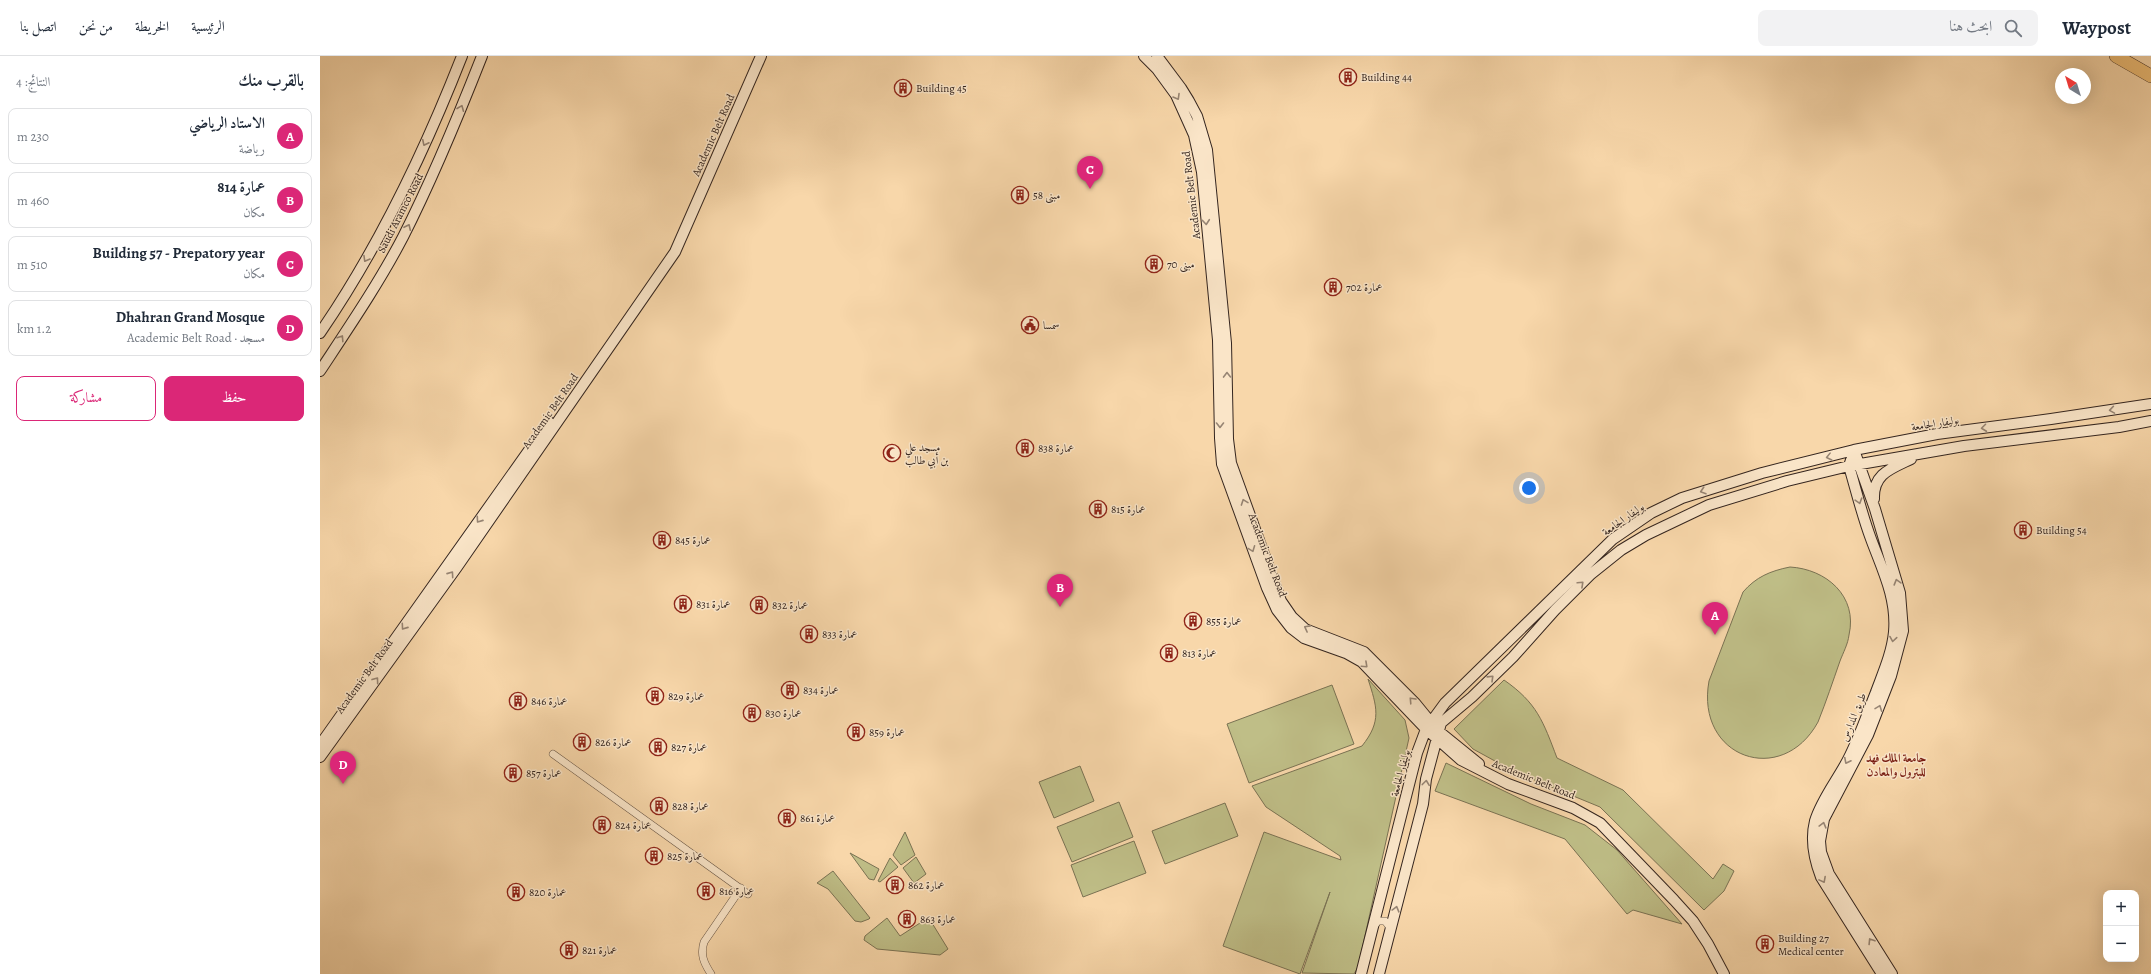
<!DOCTYPE html>
<html lang="ar">
<head>
<meta charset="utf-8">
<style>
  body { margin:0; font-family:Alegreya,Amiri,serif; background:#f2f2f3; color:#1f2937; direction:rtl }
  .controls { position:absolute; right:12px; bottom:12px; display:grid; overflow:hidden; border-radius:8px; box-shadow:0 4px 16px #0002 }
  .controls button { width:36px; height:36px; display:grid; place-items:center; padding:0; border:0; border-bottom:1px solid #e0e1e3; background:#fff; color:#1f2937; font:20px sans-serif }
  .compass { position:absolute; left:1735px; top:12px; width:36px; height:36px; border-radius:50%; background:#fff; box-shadow:0 4px 16px #0002; rotate:322deg }
  .you { position:absolute; left:1209px; top:432px; width:14px; height:14px; margin:-10px; border:3px solid #fff; border-radius:50%; background:#1a73e8; box-shadow:0 0 0 6px #1a73e833 }
  .badge { display:grid; place-items:center; width:26px; height:26px; border-radius:50%; background:#db2777; color:#fff; font-size:13px; font-weight:700 }
  .pin { position:absolute; translate:-50% -33px; filter:drop-shadow(0 1px 2px #0008) }
  .pin::after { content:''; position:absolute; top:21px; width:14px; height:12px; background:inherit; clip-path:polygon(0 0,100% 0,50% 100%) }
  .list { margin:0; padding:0; list-style:none }
  h2 { display:flex; justify-content:space-between; align-items:center; height:52px; margin:0; padding:0 16px; font-size:17px }
  h2 small { font-size:13px; font-weight:400; color:#747a83 }
  .list li { display:grid; grid-template-columns:26px 1fr auto; gap:12px; align-items:center; box-sizing:border-box; height:56px; margin:0 8px 8px; padding:0 8px; border:1px solid #e0e1e3; border-radius:8px }
  .list b { display:block; font-size:15px; white-space:nowrap }
  .list p { margin:0; font-size:13px; white-space:nowrap; color:#747a83 }
  .list em { font-size:13px; font-style:normal; color:#747a83 }
  .actions { display:flex; gap:8px; padding:12px 16px }
  .actions a { flex:1; padding:9px 0; border:1px solid #db2777; border-radius:8px; text-align:center; font-size:14px; color:#db2777 }
  .actions .main { background:#db2777; color:#fff }
  .icon { flex:none; width:22px; height:22px; fill:none; stroke:currentColor; stroke-width:2; stroke-linecap:round; stroke-linejoin:round }
  .map { position:relative; flex:none; width:1831px; height:918px; overflow:hidden; direction:ltr }
  header { display:flex; align-items:center; gap:24px; box-sizing:border-box; height:56px; padding:0 20px; background:#fff; border-bottom:1px solid #e0e1e3 }
  header strong { font-size:19px }
  nav { display:flex; gap:22px; margin-inline-start:auto; font-size:14px }
  .search { width:280px; height:36px; background:#f2f2f3; display:flex; align-items:center; gap:10px; box-sizing:border-box; padding:0 14px; border-radius:8px; color:#747a83; font-size:15px }
  main { display:flex }
  aside { flex:1; background:#fff }
  .map>svg:first-child { display:block }
  .green { fill:#bfbe87; stroke:#7a7253 }
  .lines { fill:none; stroke-linecap:round; stroke-linejoin:round }
  .street-casing { stroke:#655242; stroke-width:8 }
  .secondary-casing { stroke:#34251f; stroke-width:12 }
  .highway-casing { stroke:#34251f; stroke-width:14 }
  .street { stroke:#fae5c8; stroke-width:7 }
  .secondary { stroke:#fae5c8; stroke-width:10 }
  .highway { stroke:#ecbc75; stroke-width:13 }
  .oneway { stroke:#978574 }
  .labels { text-anchor:middle; stroke-width:3; stroke-linejoin:round; paint-order:stroke }
  .poi-label { font-size:11px; fill:#34251f; stroke:#fae5c8; text-anchor:start }
  .street-label { font-size:11px; fill:#34251f; stroke:#fae5c8 }
  .neighbourhood-label { font-size:12px; font-weight:bold; fill:#7a1f14; stroke:#fae5c8 }
</style>
</head>
<body>
<header>
<strong>Waypost</strong>
<div class="search"><svg class="icon" aria-label="search" viewBox="0 0 24 24"><circle cx="10" cy="10" r="6"/><path d="M15 15l6 6"/></svg>ابحث هنا</div>
<nav><a>الرئيسية</a><a>الخريطة</a><a>من نحن</a><a>اتصل بنا</a></nav>
</header>
<main>
<div class="map">
<svg width="1831" height="918" viewBox="0 0 1831 918">
  <rect width="100%" height="100%" fill="#f8d7aa"/>
  <filter id="stains"><feTurbulence type="fractalNoise" baseFrequency=".005" numOctaves="4"/><feColorMatrix values="0 0 0 0 .2 0 0 0 0 .09 0 0 0 0 .02 0 0 0 .5 -.17"/></filter>
  <radialGradient id="worn" r=".72"><stop offset=".6" stop-color="#630" stop-opacity="0"/><stop offset="1" stop-color="#630" stop-opacity=".3"/></radialGradient>
  <path class="green" d="M1470,511C1506,513 1538,540 1529,579C1528,588 1523,597 1520,605C1513,625 1506,646 1498,666C1462,732 1375,702 1389,625L1423,536C1436,521 1450,515 1470,511Z
    M1048,623L1085,664L1089,682L1038,911L1034,918L982,917L1010,836L980,918L903,890L944,776L1021,804L1020,800L946,751L932,730L1042,690C1062,665 1057,651 1048,623Z
    M1184,624C1217,647 1223,665 1237,702L1303,734L1393,823L1403,808L1414,815L1404,835L1384,854L1280,751L1195,716L1153,693L1134,673Z
    M1012,629L1034,688L929,727L907,668Z
    M1126,707L1211,748L1265,769L1297,794L1362,868L1313,854L1307,858L1245,783L1115,735Z
    M760,710L774,745L734,762L719,726Z
    M799,746L813,781L752,806L737,771Z
    M905,747L918,780L845,808L832,775Z
    M585,776L595,799L581,809L573,799Z
    M814,785L826,817L763,841L751,809Z
    M530,797L559,813L554,824L549,823Z
    M596,801L606,818L594,827L583,812Z
    M570,802L578,811L560,826L558,825Z
    M513,815L550,862L549,863L541,866L535,865L508,833L497,827Z
    M567,862L580,880L600,867H612L628,893L620,899L557,893L544,884L545,880Z"/>
  <g class="lines">
    <defs>
      <path id="street" d="M233,698L428,838
        M1054,870L1058,865H1065L1069,870L1070,875
        M391,918C384,907 380,899 384,886L421,832"/>
      <path id="secondary" d="M824,0L837,13L856,39L874,79L882,116L898,284L900,382L902,408L947,532L957,554L971,572L984,582L1026,597L1042,606L1106,673L1141,704L1188,728L1253,752L1280,767L1354,844L1373,865L1388,888L1404,918
        M837,0L861,32L869,45L877,60L887,94L906,287L908,383L911,407L961,545L972,561L985,573L1044,596L1095,647L1117,674L1159,708
        M0,277C59,191 104,97 142,0
        M0,315C29,271 59,227 83,181C113,122 138,61 162,0
        M1534,394L1555,453L1580,537L1583,575L1571,620L1548,679L1504,763L1500,785L1501,796L1509,818L1572,918
        M1531,404L1529,410C1536,434 1542,459 1551,483C1562,513 1577,542 1574,576C1572,597 1563,617 1556,636C1546,661 1538,686 1525,709C1515,727 1501,745 1495,765C1490,785 1494,803 1501,821L1562,918
        M1554,443C1553,418 1570,413 1591,403
        M0,689L229,366
        M0,701L137,511L355,196L441,0
        M1041,918L1097,697L1106,673L1125,647L1293,483L1331,457L1362,442L1442,417L1534,394L1617,378L1731,363L1831,348
        M1059,918L1103,748L1106,723L1121,667L1152,641L1193,601L1235,554L1271,518L1301,494L1326,479L1389,449L1467,425L1529,410L1644,390L1799,371L1831,365"/>
      <path id="highway" d="M1796,0L1831,20"/>
    </defs>
    <use href="#street" class="street-casing"/>
    <use href="#secondary" class="secondary-casing"/>
    <use href="#highway" class="highway-casing"/>
    <use href="#street" class="street"/>
    <use href="#secondary" class="secondary"/>
    <use href="#highway" class="highway"/>
  </g>
  <defs><path id="oneway-chevron" d="M-2-3.5L2.5 0L-2 3.5" fill="none" stroke-width="1.6" stroke-linecap="round" stroke-linejoin="round"/></defs>
  <g class="oneway">
    <use href="#oneway-chevron" transform="translate(857 41) rotate(60)"/>
    <use href="#oneway-chevron" transform="translate(141 52) rotate(-68)"/>
    <use href="#oneway-chevron" transform="translate(105 87) rotate(116)"/>
    <use href="#oneway-chevron" transform="translate(886 166) rotate(85)"/>
    <use href="#oneway-chevron" transform="translate(88 171) rotate(-65)"/>
    <use href="#oneway-chevron" transform="translate(46 203) rotate(120)"/>
    <use href="#oneway-chevron" transform="translate(21 282) rotate(-57)"/>
    <use href="#oneway-chevron" transform="translate(907 319) rotate(-91)"/>
    <use href="#oneway-chevron" transform="translate(1792 354) rotate(171)"/>
    <use href="#oneway-chevron" transform="translate(900 369) rotate(90)"/>
    <use href="#oneway-chevron" transform="translate(1664 372) rotate(173)"/>
    <use href="#oneway-chevron" transform="translate(1509 401) rotate(166)"/>
    <use href="#oneway-chevron" transform="translate(1383 435) rotate(162)"/>
    <use href="#oneway-chevron" transform="translate(1539 445) rotate(73)"/>
    <use href="#oneway-chevron" transform="translate(924 446) rotate(-110)"/>
    <use href="#oneway-chevron" transform="translate(159 464) rotate(125)"/>
    <use href="#oneway-chevron" transform="translate(932 493) rotate(69)"/>
    <use href="#oneway-chevron" transform="translate(131 518) rotate(-55)"/>
    <use href="#oneway-chevron" transform="translate(1577 526) rotate(-106)"/>
    <use href="#oneway-chevron" transform="translate(1261 528) rotate(-43)"/>
    <use href="#oneway-chevron" transform="translate(84 571) rotate(125)"/>
    <use href="#oneway-chevron" transform="translate(987 572) rotate(-152)"/>
    <use href="#oneway-chevron" transform="translate(1573 583) rotate(99)"/>
    <use href="#oneway-chevron" transform="translate(1045 609) rotate(43)"/>
    <use href="#oneway-chevron" transform="translate(1171 622) rotate(-44)"/>
    <use href="#oneway-chevron" transform="translate(56 624) rotate(-54)"/>
    <use href="#oneway-chevron" transform="translate(1092 644) rotate(-133)"/>
    <use href="#oneway-chevron" transform="translate(1559 652) rotate(-69)"/>
    <use href="#oneway-chevron" transform="translate(1527 705) rotate(117)"/>
    <use href="#oneway-chevron" transform="translate(1106 727) rotate(-83)"/>
    <use href="#oneway-chevron" transform="translate(1503 769) rotate(-75)"/>
    <use href="#oneway-chevron" transform="translate(1503 824) rotate(62)"/>
    <use href="#oneway-chevron" transform="translate(1076 853) rotate(-75)"/>
    <use href="#oneway-chevron" transform="translate(1551 885) rotate(-122)"/>
  </g>
  <defs>
    <symbol id="building-ring" viewBox="-11 -11 22 22"><circle r="9.5" fill="#fae5c8" stroke="#8f2418" stroke-width="1.5"/><path d="M-4-6H4V6H1V3H-1V6H-4ZM-2.5-4.3h1.7v1.8h-1.7ZM.8-4.3h1.7v1.8H.8ZM-2.5-1h1.7V.8h-1.7ZM.8-1h1.7V.8H.8Z" fill="#8f2418"/></symbol>
    <symbol id="civic-ring" viewBox="-11 -11 22 22"><circle r="9.5" fill="#fae5c8" stroke="#8f2418" stroke-width="1.5"/><path d="M-.6-6.5H3V-4.5H.6V-3L4-1V1h2V6H-6V1h2V-1L-.6-3ZM-1.2 2.5V6h2.4V2.5Z" fill="#8f2418"/></symbol>
    <symbol id="mosque-ring" viewBox="-11 -11 22 22"><circle r="9.5" fill="#fae5c8" stroke="#8f2418" stroke-width="1.5"/><path d="M3.5-4.9A6 6 0 1 0 3.5 4.9A5 5 0 1 1 3.5-4.9Z" fill="#8f2418"/></symbol>
  </defs>
  <g fill-rule="evenodd">
    <use href="#building-ring" x="1018" y="11" width="20" height="20"/>
    <use href="#building-ring" x="573" y="22" width="20" height="20"/>
    <use href="#building-ring" x="690" y="129" width="20" height="20"/>
    <use href="#building-ring" x="824" y="198" width="20" height="20"/>
    <use href="#building-ring" x="1003" y="221" width="20" height="20"/>
    <use href="#civic-ring" x="700" y="259" width="20" height="20"/>
    <use href="#building-ring" x="695" y="382" width="20" height="20"/>
    <use href="#mosque-ring" x="562" y="387" width="20" height="20"/>
    <use href="#building-ring" x="768" y="443" width="20" height="20"/>
    <use href="#building-ring" x="1693" y="464" width="20" height="20"/>
    <use href="#building-ring" x="332" y="474" width="20" height="20"/>
    <use href="#building-ring" x="353" y="538" width="20" height="20"/>
    <use href="#building-ring" x="429" y="539" width="20" height="20"/>
    <use href="#building-ring" x="863" y="555" width="20" height="20"/>
    <use href="#building-ring" x="479" y="568" width="20" height="20"/>
    <use href="#building-ring" x="839" y="587" width="20" height="20"/>
    <use href="#building-ring" x="460" y="624" width="20" height="20"/>
    <use href="#building-ring" x="325" y="630" width="20" height="20"/>
    <use href="#building-ring" x="188" y="635" width="20" height="20"/>
    <use href="#building-ring" x="422" y="647" width="20" height="20"/>
    <use href="#building-ring" x="526" y="666" width="20" height="20"/>
    <use href="#building-ring" x="252" y="676" width="20" height="20"/>
    <use href="#building-ring" x="328" y="681" width="20" height="20"/>
    <use href="#building-ring" x="183" y="707" width="20" height="20"/>
    <use href="#building-ring" x="329" y="740" width="20" height="20"/>
    <use href="#building-ring" x="457" y="752" width="20" height="20"/>
    <use href="#building-ring" x="272" y="759" width="20" height="20"/>
    <use href="#building-ring" x="324" y="790" width="20" height="20"/>
    <use href="#building-ring" x="565" y="819" width="20" height="20"/>
    <use href="#building-ring" x="376" y="825" width="20" height="20"/>
    <use href="#building-ring" x="186" y="826" width="20" height="20"/>
    <use href="#building-ring" x="577" y="853" width="20" height="20"/>
    <use href="#building-ring" x="1435" y="878" width="20" height="20"/>
    <use href="#building-ring" x="239" y="884" width="20" height="20"/>
  </g>
  <g class="labels">
    <g class="poi-label">
      <text x="1041" y="25">Building 44</text>
      <text x="596" y="36">Building 45</text>
      <text x="713" y="143">مبنى 58</text>
      <text x="847" y="212">مبنى 70</text>
      <text x="1026" y="235">عمارة 702</text>
      <text x="723" y="273">سمسا</text>
      <text x="585" y="395">مسجد علي<tspan x="585" dy="13">بن أبي طالب</tspan></text>
      <text x="718" y="396">عمارة 838</text>
      <text x="791" y="457">عمارة 815</text>
      <text x="1716" y="478">Building 54</text>
      <text x="355" y="488">عمارة 845</text>
      <text x="376" y="552">عمارة 831</text>
      <text x="452" y="553">عمارة 832</text>
      <text x="886" y="569">عمارة 855</text>
      <text x="502" y="582">عمارة 833</text>
      <text x="862" y="601">عمارة 813</text>
      <text x="483" y="638">عمارة 834</text>
      <text x="348" y="644">عمارة 829</text>
      <text x="211" y="649">عمارة 846</text>
      <text x="445" y="661">عمارة 830</text>
      <text x="549" y="680">عمارة 859</text>
      <text x="275" y="690">عمارة 826</text>
      <text x="351" y="695">عمارة 827</text>
      <text x="206" y="721">عمارة 857</text>
      <text x="352" y="754">عمارة 828</text>
      <text x="480" y="766">عمارة 861</text>
      <text x="295" y="773">عمارة 824</text>
      <text x="347" y="804">عمارة 825</text>
      <text x="588" y="833">عمارة 862</text>
      <text x="399" y="839">عمارة 816</text>
      <text x="209" y="840">عمارة 820</text>
      <text x="600" y="867">عمارة 863</text>
      <text x="1458" y="886">Building 27<tspan x="1458" dy="13">Medical center</tspan></text>
      <text x="262" y="898">عمارة 821</text>
    </g>
    <g class="street-label">
      <text transform="translate(393 79) rotate(-66)" y="4">Academic Belt Road</text>
      <text transform="translate(871 139) rotate(-97)" y="4">Academic Belt Road</text>
      <text transform="translate(80 157) rotate(-63)" y="4">Saudi Aramco Road</text>
      <text transform="translate(230 355) rotate(-55)" y="4">Academic Belt Road</text>
      <text transform="translate(1615 367) rotate(-9)" y="4">بوليفار الجامعة</text>
      <text transform="translate(1303 463) rotate(-35)" y="4">بوليفار الجامعة</text>
      <text transform="translate(948 499) rotate(69)" y="4">Academic Belt Road</text>
      <text transform="translate(44 620) rotate(-54)" y="4">Academic Belt Road</text>
      <text transform="translate(1533 661) rotate(-68)" y="4">طريق المدارس</text>
      <text transform="translate(1080 717) rotate(-75)" y="4">بوليفار الجامعة</text>
      <text transform="translate(1214 723) rotate(22)" y="4">Academic Belt Road</text>
    </g>
    <g class="neighbourhood-label">
      <text x="1576" y="706">جامعة الملك فهد<tspan x="1576" dy="14">للبترول والمعادن</tspan></text>
    </g>
  </g>
  <rect width="100%" height="100%" filter="url(#stains)"/>
  <rect width="100%" height="100%" fill="url(#worn)"/>
</svg>
<div class="controls">
<button>+</button>
<button>−</button>
</div>
<svg class="compass" viewBox="-18 -18 36 36"><path d="M0-13l5 13h-10z" fill="#e53935"/><path d="M0 13l5-13h-10z" fill="#747a83"/></svg>
<div class="you"></div>
<div class="pin badge" style="left:1395px;top:579px">A</div>
<div class="pin badge" style="left:740px;top:551px">B</div>
<div class="pin badge" style="left:770px;top:133px">C</div>
<div class="pin badge" style="left:23px;top:728px">D</div>
</div>
<aside>
<h2>بالقرب منك<small>النتائج: 4</small></h2>
<ul class="list">
<li><span class="badge">A</span><div><b>الاستاد الرياضي</b><p>رياضة</p></div><em>230 m</em></li>
<li><span class="badge">B</span><div><b>عمارة 814</b><p>مكان</p></div><em>460 m</em></li>
<li><span class="badge">C</span><div><b>Building 57 - Prepatory year</b><p>مكان</p></div><em>510 m</em></li>
<li><span class="badge">D</span><div><b>Dhahran Grand Mosque</b><p>مسجد · Academic Belt Road</p></div><em>1.2 km</em></li>
</ul>
<div class="actions"><a class="main">حفظ</a><a>مشاركة</a></div>
</aside>
</main>
</body>
</html>
